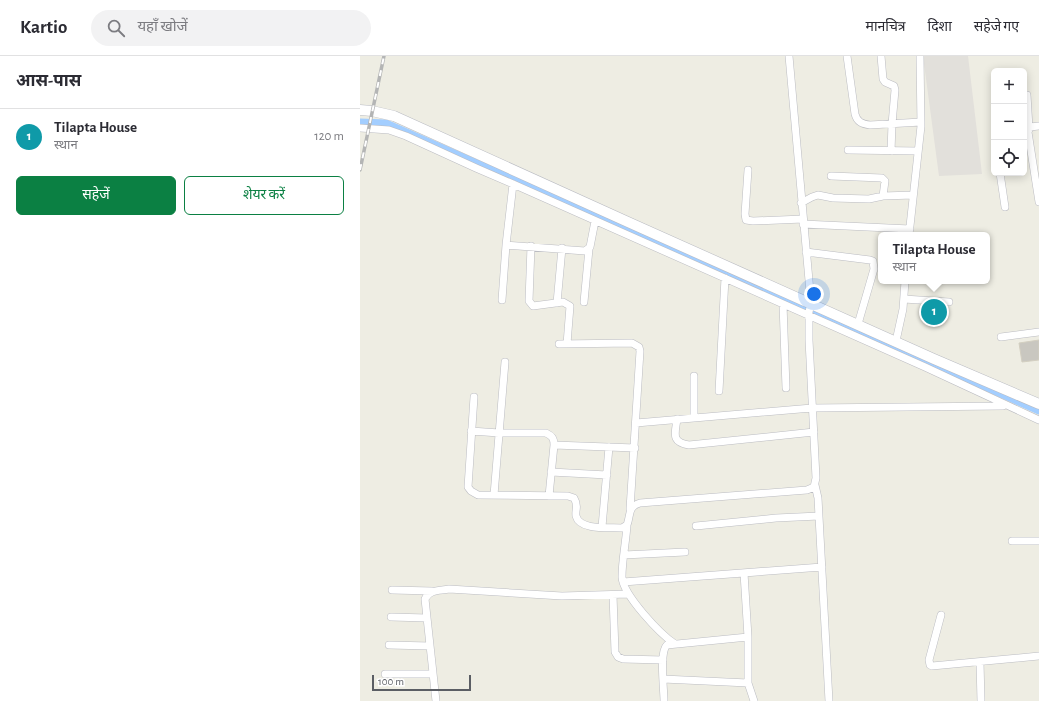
<!DOCTYPE html>
<html lang="hi">
<head>
<meta charset="utf-8">
<style>
  body { margin:0; font-family:"Alegreya Sans","Noto Sans Devanagari",sans-serif; background:#f2f2f3; color:#2b2b33 }
  .controls { position:absolute; right:12px; top:12px; display:grid; overflow:hidden; border-radius:6px; box-shadow:0 2px 10px #0003 }
  .controls button { width:36px; height:36px; display:grid; place-items:center; padding:0; border:0; border-bottom:1px solid #e1e1e2; background:#fff; color:#2b2b33; font:20px sans-serif }
  .scale { position:absolute; left:12px; bottom:10px; width:99px; box-sizing:border-box; padding-left:4px; border:2px solid #5b5e64; border-top:0; font-size:11px; line-height:14px; white-space:nowrap; color:#5b5e64; -webkit-text-stroke:3px #fff; paint-order:stroke }
  .you { position:absolute; left:454px; top:238px; width:14px; height:14px; margin:-10px; border:3px solid #fff; border-radius:50%; background:#1a73e8; box-shadow:0 0 0 6px #1a73e833 }
  .badge { display:grid; place-items:center; width:26px; height:26px; border-radius:50%; background:#0b8043; color:#fff; font-size:13px; font-weight:700 }
  .pin { position:absolute; translate:-50% -50%; border:2px solid #fff; box-shadow:0 1px 4px #0006 }
  .popup { position:absolute; left:518px; top:176px; width:112px; height:52px; box-sizing:border-box; display:grid; place-content:center; border-radius:6px; background:#fff; filter:drop-shadow(0 1px 3px #0005); font-size:13px; white-space:nowrap; color:#7c7c81 }
  .popup b { font-size:15px; color:#2b2b33 }
  .popup::after { content:''; position:absolute; left:50%; top:100%; margin-left:-8px; border:8px solid transparent; border-top-color:#fff }
  .list { margin:0; padding:0; list-style:none }
  h2 { display:flex; justify-content:space-between; align-items:center; height:52px; margin:0; padding:0 16px; font-size:17px }
  h2 small { font-size:13px; font-weight:400; color:#7c7c81 }
  .list li { display:grid; grid-template-columns:26px 1fr auto; gap:12px; align-items:center; box-sizing:border-box; height:56px; padding:0 16px; border-top:1px solid #e1e1e2 }
  .list b { display:block; font-size:15px; white-space:nowrap }
  .list p { margin:0; font-size:13px; white-space:nowrap; color:#7c7c81 }
  .list em { font-size:13px; font-style:normal; color:#7c7c81 }
  .actions { display:flex; gap:8px; padding:12px 16px }
  .actions a { flex:1; padding:9px 0; border:1px solid #0b8043; border-radius:6px; text-align:center; font-size:14px; color:#0b8043 }
  .actions .main { background:#0b8043; color:#fff }
  .icon { flex:none; width:22px; height:22px; fill:none; stroke:currentColor; stroke-width:2; stroke-linecap:round; stroke-linejoin:round }
  .map { position:relative; flex:none; width:679px; height:645px; overflow:hidden }
  header { display:flex; align-items:center; gap:24px; box-sizing:border-box; height:56px; padding:0 20px; background:#fff; border-bottom:1px solid #e1e1e2 }
  header strong { font-size:19px }
  nav { display:flex; gap:22px; margin-inline-start:auto; font-size:14px }
  .search { width:280px; height:36px; background:#f2f2f3; display:flex; align-items:center; gap:10px; box-sizing:border-box; padding:0 14px; border-radius:22px; color:#7c7c81; font-size:15px }
  main { display:flex }
  aside { flex:1; background:#fff }
  .map>svg:first-child { display:block }
  .industrial { fill:#e2e0db }
  .lines { fill:none; stroke-linecap:round; stroke-linejoin:round }
  .canal { stroke:#a3ceff; stroke-width:7 }
  .building { fill:#c9c7c0; stroke:#d3cfc1 }
  .street-casing { stroke:#bbbcc2; stroke-width:8 }
  .secondary-casing { stroke:#b9bbc2; stroke-width:11 }
  .street { stroke:#fff; stroke-width:7 }
  .secondary { stroke:#fff; stroke-width:10 }
  .rail-casing { stroke:#b4b5b5; stroke-width:3.5 }
  .rail { stroke:#fff; stroke-width:2; stroke-dasharray:6; stroke-linecap:butt }
</style>
</head>
<body>
<header>
<strong>Kartio</strong>
<div class="search"><svg class="icon" aria-label="search" viewBox="0 0 24 24"><circle cx="10" cy="10" r="6"/><path d="M15 15l6 6"/></svg>यहाँ खोजें</div>
<nav><a>मानचित्र</a><a>दिशा</a><a>सहेजे गए</a></nav>
</header>
<main>
<aside>
<h2>आस-पास<small></small></h2>
<ul class="list">
<li><span class="badge" style="background:#0f9aa8">1</span><div><b>Tilapta House</b><p>स्थान</p></div><em>120 m</em></li>
</ul>
<div class="actions"><a class="main">सहेजें</a><a>शेयर करें</a></div>
</aside>
<div class="map">
<svg width="679" height="645" viewBox="0 0 679 645">
  <rect width="100%" height="100%" fill="#eeede3"/>
  <path class="industrial" d="M563,0H608L622,118L579,120Z"/>
  <g class="lines">
    <path class="canal" d="M0,66L26,67L679,355"/>
  </g>
  <path class="building" d="M679,284V304L662,306L659,287Z"/>
  <g class="lines">
    <defs>
      <path id="street" d="M487,0L495,58C497,66 502,68 510,69L561,66
        M521,0L523,23L525,26L534,30L535,34L532,68L531,95
        M667,39L669,72
        M679,70L670,71L668,76L679,146
        M0,72L29,74L46,80L116,112L153,128L565,311L679,364
        M488,94L558,95
        M388,114L385,158L386,164L393,165L443,163
        M640,117L645,151
        M471,120L522,122L525,125L523,140
        M441,147L452,141L458,139L473,142L509,143L523,140L553,139
        M443,168L550,173
        M549,179L561,70L560,0
        M146,189L225,195L230,191L235,165
        M171,190L169,245L173,250L203,246L210,250L207,288
        M446,196L510,204L513,205L514,213L498,268
        M544,243L589,246
        M142,244L146,189L153,128
        M224,246L229,193
        M197,247L202,192
        M423,248L426,332
        M641,281L679,276
        M536,285L543,253L545,225
        M199,288L272,287L279,291L280,295L270,453
        M359,335L365,222
        M114,341L108,431L111,435L118,439L208,440L214,442C219,450 215,453 216,460C220,475 250,471 262,472L267,469C271,459 267,451 280,447L447,434L454,431L456,422L449,284V256L451,247L429,0
        M334,362V320
        M317,363C315,378 311,386 329,389L454,376
        M276,367L452,352L643,350
        M111,375L139,377H186C192,380 194,382 194,389L189,440
        M194,389L275,392
        M191,416L247,419
        M455,429L458,442L469,645
        M134,439L145,306
        M267,469C266,486 262,504 262,521C263,539 300,578 315,588
        M336,470L416,462L459,460
        M242,471L249,391
        M652,485H679
        M264,499L325,496
        M384,517L388,581V627L394,645
        M263,526L462,511
        M32,534L72,535
        M253,539L255,596L258,601L263,603L303,604
        M581,559L569,604L570,609L572,610L679,600
        M31,561L67,562
        M29,589L70,590
        M620,606L621,645
        M25,618H73
        M303,623L388,627
        M76,645L65,543C70,533 79,535 89,533L202,540L268,538
        M304,645C304,633 299,596 307,589L388,581"/>
      <path id="secondary" d="M0,54L12,55L34,60L268,166L574,303L679,348"/>
    </defs>
    <use href="#street" class="street-casing"/>
    <use href="#secondary" class="secondary-casing"/>
    <use href="#street" class="street"/>
    <use href="#secondary" class="secondary"/>
    <defs>
      <path id="rail" d="M0,114L24,0"/>
    </defs>
    <use href="#rail" class="rail-casing"/>
    <use href="#rail" class="rail"/>
  </g>
</svg>
<div class="controls">
<button>+</button>
<button>−</button>
<button><svg class="icon" aria-label="locate" viewBox="0 0 24 24"><circle cx="12" cy="12" r="6"/><path d="M12 2v4M12 18v4M2 12h4M18 12h4"/></svg></button>
</div>
<div class="scale">100 m</div>
<div class="you"></div>
<div class="pin badge" style="left:574px;top:256px;background:#0f9aa8">1</div>
<div class="popup"><b>Tilapta House</b>स्थान</div>
</div>
</main>
</body>
</html>
